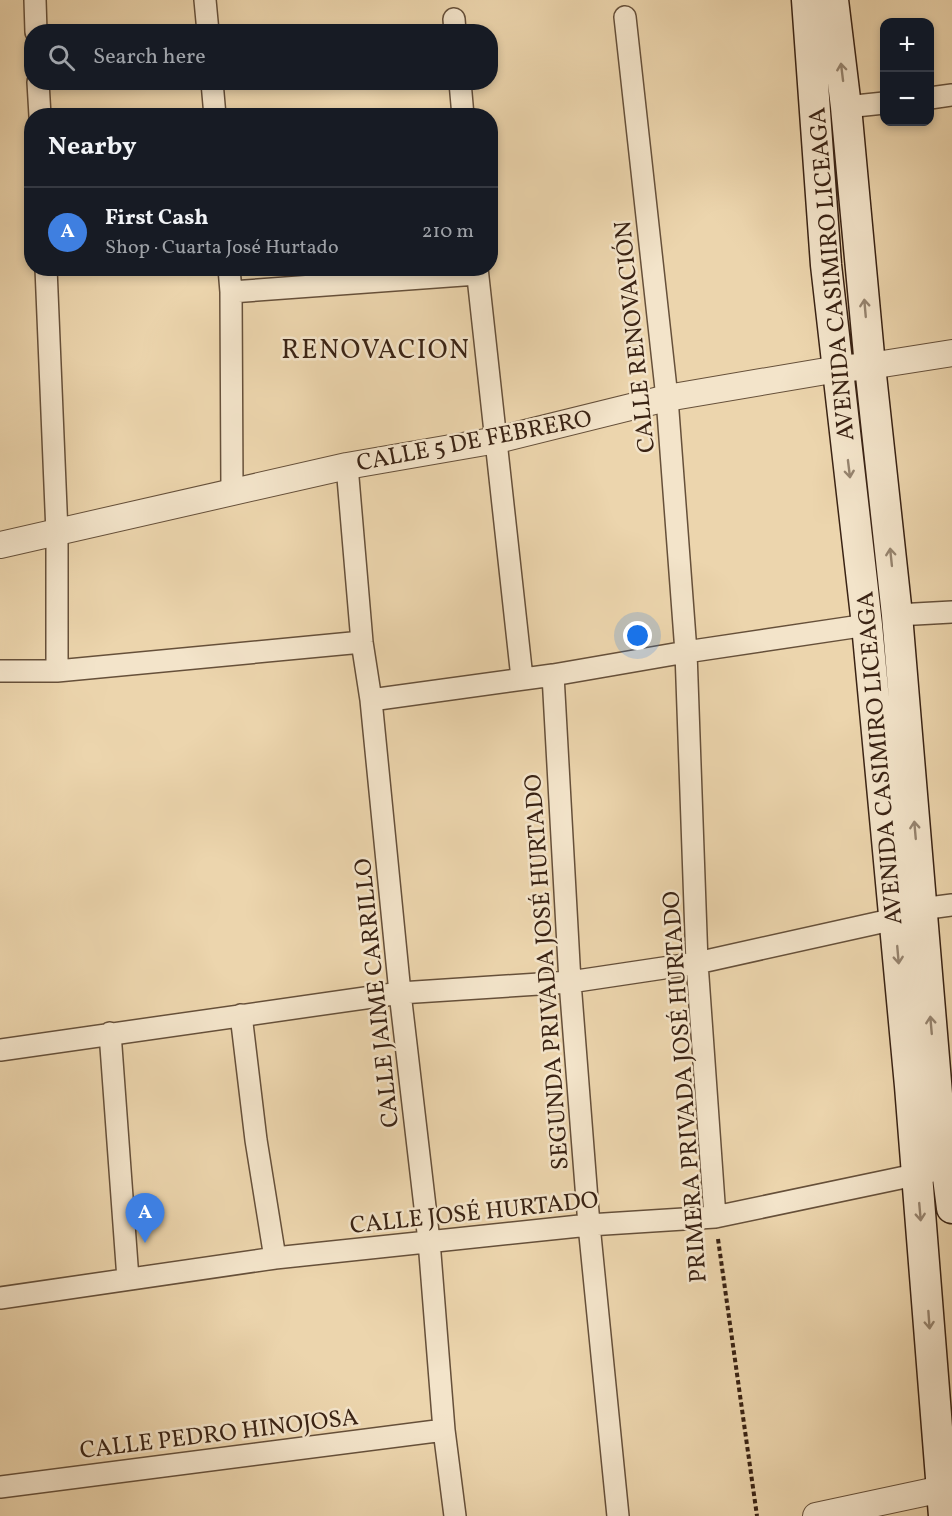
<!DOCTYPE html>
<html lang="en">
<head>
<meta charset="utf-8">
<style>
  body { margin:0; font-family:Vollkorn,serif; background:#20242c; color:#f1f3f6 }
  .controls { position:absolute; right:18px; top:18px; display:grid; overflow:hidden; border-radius:12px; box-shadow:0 3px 9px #0003 }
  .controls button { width:54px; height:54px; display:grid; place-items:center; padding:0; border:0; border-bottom:2px solid #363941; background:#171b24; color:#f1f3f6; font:30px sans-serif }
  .you { position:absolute; left:638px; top:636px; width:21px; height:21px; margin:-15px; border:4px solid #fff; border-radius:50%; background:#1a73e8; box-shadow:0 0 0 9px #1a73e833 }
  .badge { display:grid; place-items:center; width:39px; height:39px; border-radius:50%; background:#2563eb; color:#fff; font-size:20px; font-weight:700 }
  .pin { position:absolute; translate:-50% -50px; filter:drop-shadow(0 2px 3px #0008) }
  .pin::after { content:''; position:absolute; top:32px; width:21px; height:18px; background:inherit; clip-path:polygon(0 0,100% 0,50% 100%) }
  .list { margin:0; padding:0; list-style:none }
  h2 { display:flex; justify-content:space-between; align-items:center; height:78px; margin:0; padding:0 24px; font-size:26px }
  h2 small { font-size:20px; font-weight:400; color:#9ea1a6 }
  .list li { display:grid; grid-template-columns:39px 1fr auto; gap:18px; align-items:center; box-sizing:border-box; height:90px; padding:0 24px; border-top:2px solid #363941 }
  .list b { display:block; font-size:22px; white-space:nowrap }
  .list p { margin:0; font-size:20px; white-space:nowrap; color:#9ea1a6 }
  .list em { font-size:20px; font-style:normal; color:#9ea1a6 }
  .icon { flex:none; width:33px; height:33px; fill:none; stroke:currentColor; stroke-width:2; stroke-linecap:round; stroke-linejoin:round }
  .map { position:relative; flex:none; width:952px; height:1516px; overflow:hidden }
  .search { position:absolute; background:#171b24; box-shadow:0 3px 9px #0003; left:24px; top:24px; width:474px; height:66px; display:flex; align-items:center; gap:15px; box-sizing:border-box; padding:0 21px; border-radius:24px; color:#9ea1a6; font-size:22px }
  .panel { position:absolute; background:#171b24; box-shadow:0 3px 9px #0003; left:24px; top:108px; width:474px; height:168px; border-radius:24px }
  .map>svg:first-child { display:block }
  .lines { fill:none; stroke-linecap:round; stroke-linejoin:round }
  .minor-casing { stroke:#66503a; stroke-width:24 }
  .tertiary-casing { stroke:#66503a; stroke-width:28 }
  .secondary-casing { stroke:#3a2314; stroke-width:33 }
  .path { stroke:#3a2314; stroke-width:4; stroke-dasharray:4.5 3; stroke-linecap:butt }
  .minor { stroke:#f3e4ca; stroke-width:21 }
  .tertiary { stroke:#f3e4ca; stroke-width:26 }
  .secondary { stroke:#f3e4ca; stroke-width:30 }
  .oneway { stroke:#96846f }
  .labels { text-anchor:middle; stroke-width:5; stroke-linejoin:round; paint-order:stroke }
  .street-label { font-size:24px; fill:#3a2314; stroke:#f3e4ca }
  .quarter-label { font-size:27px; letter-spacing:1.5px; fill:#3a2314; stroke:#f3e4ca }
</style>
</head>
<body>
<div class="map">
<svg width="952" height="1516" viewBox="0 0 952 1516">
  <rect width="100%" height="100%" fill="#ecd5ad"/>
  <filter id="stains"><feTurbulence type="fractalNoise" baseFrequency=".00333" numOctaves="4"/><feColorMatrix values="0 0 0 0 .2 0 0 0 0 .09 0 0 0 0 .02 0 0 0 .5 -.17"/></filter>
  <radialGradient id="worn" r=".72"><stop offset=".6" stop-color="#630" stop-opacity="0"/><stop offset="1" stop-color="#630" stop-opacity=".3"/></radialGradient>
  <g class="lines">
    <defs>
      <path id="minor" d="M35,0L36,32
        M205,0L208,32
        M625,17L667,398L686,652L697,963L715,1217
        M454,19L455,32
        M38,82L40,116
        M212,82L215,116
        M460,82L463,116
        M930,98L952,95
        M846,107L884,103
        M46,268L57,533V671
        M229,268L231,292L232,491
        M477,268L522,678
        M231,292L477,274
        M347,466L362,642L371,700L400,993L429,1241L444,1430L455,1516
        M897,615L952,612
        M0,671H57L362,642
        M553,675L570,982L589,1225L618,1516
        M371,700L553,675L686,652L867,625
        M921,909L952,905
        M241,1015L256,1140L275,1258
        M110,1033L128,1279
        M0,1050L400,993L570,982L697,963L895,919
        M0,1298L275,1258L589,1225L715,1217L929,1172
        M0,1487L444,1430"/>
      <path id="tertiary" d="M0,545L347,466L497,440L667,398L838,369L870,366L952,353
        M816,1516L942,1489"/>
      <path id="secondary" d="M807,0L826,265L867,625L910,1086L944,1516
        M833,0L846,107L870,366L897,615L937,1094L952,1208"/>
    </defs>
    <use href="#minor" class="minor-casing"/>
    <use href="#tertiary" class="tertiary-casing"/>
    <use href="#secondary" class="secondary-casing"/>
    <path class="path" d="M718,1239L757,1516"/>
    <use href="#minor" class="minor"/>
    <use href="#tertiary" class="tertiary"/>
    <use href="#secondary" class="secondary"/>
  </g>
  <defs><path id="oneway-shaft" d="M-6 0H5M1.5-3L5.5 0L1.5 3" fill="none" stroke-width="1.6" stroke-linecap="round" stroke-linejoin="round" transform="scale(1.5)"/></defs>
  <g class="oneway">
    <use href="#oneway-shaft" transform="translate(842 72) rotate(-97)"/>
    <use href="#oneway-shaft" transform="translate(865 308) rotate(-95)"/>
    <use href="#oneway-shaft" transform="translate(849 469) rotate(83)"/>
    <use href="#oneway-shaft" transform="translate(891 557) rotate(-96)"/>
    <use href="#oneway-shaft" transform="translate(915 830) rotate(-95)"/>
    <use href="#oneway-shaft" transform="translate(898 955) rotate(85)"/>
    <use href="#oneway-shaft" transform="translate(931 1025) rotate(-95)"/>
    <use href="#oneway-shaft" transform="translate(920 1212) rotate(85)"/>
    <use href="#oneway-shaft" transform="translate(929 1320) rotate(86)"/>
  </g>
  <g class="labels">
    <g class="street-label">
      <text transform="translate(831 274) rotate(-95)" y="8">AVENIDA CASIMIRO LICEAGA</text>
      <text transform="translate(634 337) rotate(-96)" y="8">CALLE RENOVACIÓN</text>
      <text transform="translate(474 440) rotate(-11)" y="8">CALLE 5 DE FEBRERO</text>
      <text transform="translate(879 758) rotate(-95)" y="8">AVENIDA CASIMIRO LICEAGA</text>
      <text transform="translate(546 972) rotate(-94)" y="8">SEGUNDA PRIVADA JOSÉ HURTADO</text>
      <text transform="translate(376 993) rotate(-96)" y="8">CALLE JAIME CARRILLO</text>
      <text transform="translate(684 1087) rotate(-94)" y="8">PRIMERA PRIVADA JOSÉ HURTADO</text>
      <text transform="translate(474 1212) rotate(-6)" y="8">CALLE JOSÉ HURTADO</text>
      <text transform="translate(219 1433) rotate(-7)" y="8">CALLE PEDRO HINOJOSA</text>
    </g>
    <g class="quarter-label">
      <text x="376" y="358">RENOVACION</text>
    </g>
  </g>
  <rect width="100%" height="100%" filter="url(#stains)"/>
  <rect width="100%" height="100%" fill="url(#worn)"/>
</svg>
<div class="controls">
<button>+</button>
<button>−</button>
</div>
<div class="you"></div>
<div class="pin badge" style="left:145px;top:1243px;background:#3f7fe0">A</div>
<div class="search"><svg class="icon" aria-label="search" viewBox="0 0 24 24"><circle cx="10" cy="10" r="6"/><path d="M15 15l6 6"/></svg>Search here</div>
<section class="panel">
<h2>Nearby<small></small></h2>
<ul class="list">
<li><span class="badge" style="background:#3f7fe0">A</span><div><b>First Cash</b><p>Shop · Cuarta José Hurtado</p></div><em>210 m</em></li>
</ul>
</section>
</div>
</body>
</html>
